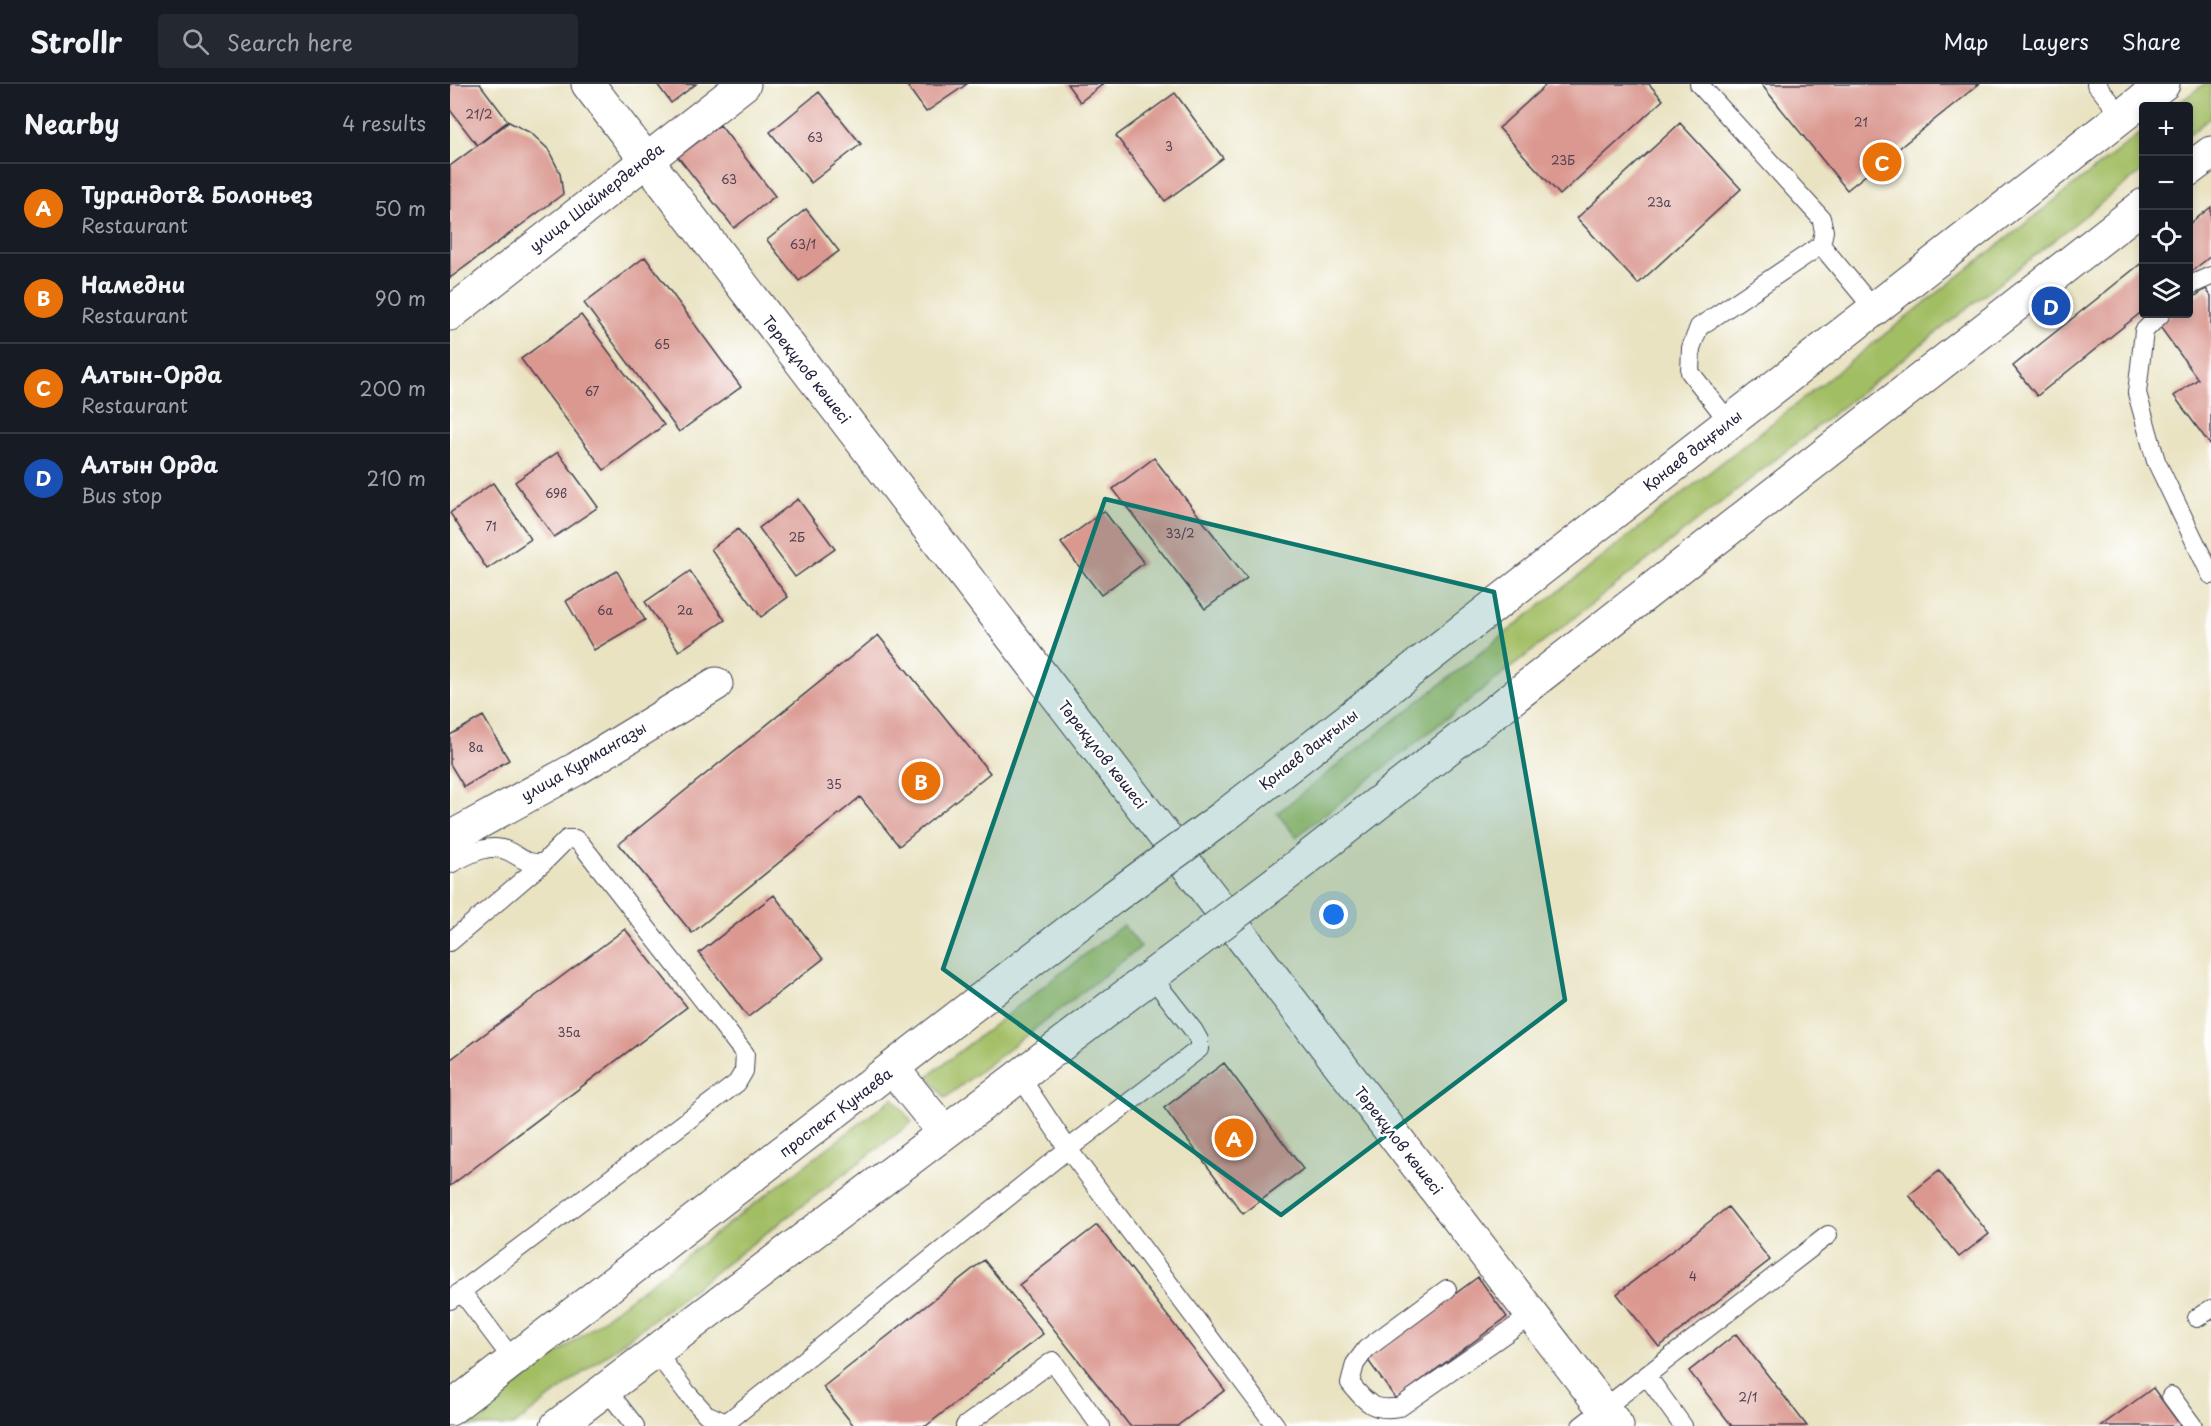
<!DOCTYPE html>
<html lang="en">
<head>
<meta charset="utf-8">
<style>
  body { margin:0; font-family:"Playpen Sans",sans-serif; background:#242831; color:#f1f3f6 }
  .controls { position:absolute; right:18px; top:18px; display:grid; overflow:hidden; border-radius:6px; box-shadow:0 3px 9px #0003 }
  .controls button { width:54px; height:54px; display:grid; place-items:center; padding:0; border:0; border-bottom:2px solid #363941; background:#171b24; color:#f1f3f6; font:30px sans-serif }
  .you { position:absolute; left:884px; top:831px; width:21px; height:21px; margin:-15px; border:4px solid #fff; border-radius:50%; background:#1a73e8; box-shadow:0 0 0 9px #1a73e833 }
  .badge { display:grid; place-items:center; width:39px; height:39px; border-radius:50%; background:#d1495b; color:#fff; font-size:20px; font-weight:700 }
  .pin { position:absolute; translate:-50% -50%; border:3px solid #fff; box-shadow:0 2px 6px #0006 }
  .list { margin:0; padding:0; list-style:none }
  h2 { display:flex; justify-content:space-between; align-items:center; height:78px; margin:0; padding:0 24px; font-size:26px }
  h2 small { font-size:20px; font-weight:400; color:#9ea1a6 }
  .list li { display:grid; grid-template-columns:39px 1fr auto; gap:18px; align-items:center; box-sizing:border-box; height:90px; padding:0 24px; border-top:2px solid #363941 }
  .list b { display:block; font-size:22px; white-space:nowrap }
  .list p { margin:0; font-size:20px; white-space:nowrap; color:#9ea1a6 }
  .list em { font-size:20px; font-style:normal; color:#9ea1a6 }
  .icon { flex:none; width:33px; height:33px; fill:none; stroke:currentColor; stroke-width:2; stroke-linecap:round; stroke-linejoin:round }
  .map { position:relative; flex:none; width:1761px; height:1342px; overflow:hidden }
  header { display:flex; align-items:center; gap:36px; box-sizing:border-box; height:84px; padding:0 30px; background:#171b24; border-bottom:2px solid #363941 }
  header strong { font-size:28px }
  nav { display:flex; gap:33px; margin-inline-start:auto; font-size:21px }
  .search { width:420px; height:54px; background:#242831; display:flex; align-items:center; gap:15px; box-sizing:border-box; padding:0 21px; border-radius:6px; color:#9ea1a6; font-size:22px }
  main { display:flex }
  aside { flex:1; background:#171b24 }
  .map>svg:first-child { display:block }
  .green { fill:#a2be64; stroke:#627050; stroke-width:1.5 }
  .building { fill:#da9890 }
  .lines { fill:none; stroke-linecap:round; stroke-linejoin:round }
  .service-casing { stroke:#403f4f; stroke-width:20 }
  .minor-casing { stroke:#403f4f; stroke-width:35 }
  .secondary-casing { stroke:#403f4f; stroke-width:35 }
  .primary-casing { stroke:#403f4f; stroke-width:35 }
  .service { stroke:#fff; stroke-width:18 }
  .minor { stroke:#fff; stroke-width:33 }
  .secondary { stroke:#fff; stroke-width:33 }
  .primary { stroke:#fff; stroke-width:33 }
  .primary-bridge-casing { stroke:#403f4f; stroke-width:35; stroke-linecap:butt }
  .primary-bridge { stroke:#fff; stroke-width:33 }
  .marked { fill:#0f766e; fill-opacity:0.2; stroke:#0f766e; stroke-width:4.5; stroke-linejoin:round }
  .labels { text-anchor:middle; stroke-width:5; stroke-linejoin:round; paint-order:stroke }
  .number-label { font-size:12px; fill:#504050 }
  .street-label { font-size:15px; fill:#22223b; stroke:#fff }
</style>
</head>
<body>
<header>
<strong>Strollr</strong>
<div class="search"><svg class="icon" aria-label="search" viewBox="0 0 24 24"><circle cx="10" cy="10" r="6"/><path d="M15 15l6 6"/></svg>Search here</div>
<nav><a>Map</a><a>Layers</a><a>Share</a></nav>
</header>
<main>
<aside>
<h2>Nearby<small>4 results</small></h2>
<ul class="list">
<li><span class="badge" style="background:#e8710a">A</span><div><b>Турандот&amp; Болоньез</b><p>Restaurant</p></div><em>50 m</em></li>
<li><span class="badge" style="background:#e8710a">B</span><div><b>Намедни</b><p>Restaurant</p></div><em>90 m</em></li>
<li><span class="badge" style="background:#e8710a">C</span><div><b>Алтын-Орда</b><p>Restaurant</p></div><em>200 m</em></li>
<li><span class="badge" style="background:#1a4fb4">D</span><div><b>Алтын Орда</b><p>Bus stop</p></div><em>210 m</em></li>
</ul>
</aside>
<div class="map">
<svg width="1761" height="1342" viewBox="0 0 1761 1342">
  <rect width="100%" height="100%" fill="#fff"/>
  <filter id="ink" filterUnits="userSpaceOnUse"><feTurbulence type="fractalNoise" baseFrequency=".0167" numOctaves="2"/><feDisplacementMap in="SourceGraphic" scale="12" xChannelSelector="R" yChannelSelector="G"/><feConvolveMatrix kernelMatrix="1 2 1 2 8 2 1 2 1" color-interpolation-filters="sRGB"/></filter>
  <filter id="wash" filterUnits="userSpaceOnUse"><feTurbulence type="fractalNoise" baseFrequency=".008" numOctaves="4" result="noise"/><feDisplacementMap in="SourceGraphic" scale="24" xChannelSelector="R" yChannelSelector="G"/><feGaussianBlur stdDeviation="1.35" result="paint"/><feColorMatrix in="noise" values="0 0 0 0 0 0 0 0 0 0 0 0 0 0 0 0 0 1.4 0 .05"/><feComposite in="paint" operator="in"/></filter>
  <g filter="url(#wash)">
    <rect width="100%" height="100%" fill="#e9e3c2"/>
    <path class="green" d="M1754,0H1761V33L1739,51L1738,22H1725Z
      M1693,47V86L846,753L827,729Z
      M673,841L691,863L495,1014L478,992Z
      M443,1014L462,1038L63,1342H13Z"/>
    <g id="blocks">
      <path class="building" d="M0,0H30L58,37L27,61L0,26Z
        M207,0H246L221,19Z
        M456,0H517L476,28Z
        M617,0H653L630,18Z
        M1097,0H1199L1213,16L1110,111L1049,44Z
        M1311,0H1529L1397,106Z
        M369,8L411,60L361,99L320,48Z
        M725,9L773,74L715,117L666,52Z
        M59,38L81,49L98,65L110,89L113,110L0,194V82Z
        M1230,39L1291,105L1188,200L1127,134Z
        M270,41L325,112L284,144L228,73Z
        M1761,123V172L1738,190V141Z
        M356,125L389,167L349,197L317,156Z
        M195,173L291,303L229,348L134,219Z
        M1694,177V226L1587,312L1563,282Z
        M1756,205L1761,212V362L1724,312L1748,295L1708,240L1722,230H1738V217Z
        M131,231L214,341L154,386L71,275Z
        M108,368L148,423L104,453L65,398Z
        M704,374L797,494L755,525L663,405Z
        M43,399L81,455L37,485L0,429Z
        M348,415L385,465L345,493L309,444Z
        M654,427L694,479L651,511L611,459Z
        M288,445L338,513L311,533L261,465Z
        M167,487L195,536L144,566L116,517Z
        M240,487L275,536L229,567L195,518Z
        M428,551L540,689L449,762L410,713L242,849L169,760Z
        M33,632L59,676L14,703L0,680V651Z
        M324,811L373,875L298,933L249,869Z
        M175,845L237,923L0,1102V976Z
        M774,979L853,1085L793,1130L714,1024Z
        M1489,1087L1539,1150L1509,1173L1459,1111Z
        M1278,1123L1320,1176L1209,1263L1167,1210Z
        M647,1141L775,1306L727,1342H680L569,1201Z
        M534,1176L593,1250L476,1342H404L373,1303Z
        M1028,1193L1057,1233L946,1315L917,1275Z
        M1286,1250L1357,1342H1282L1239,1287Z
        M1703,1304L1731,1342H1651Z"/>
    </g>
  </g>
  <g filter="url(#ink)">
    <use href="#blocks" fill-opacity="0" stroke="#403f4f" stroke-width="1.5"/>
    <g class="lines">
      <defs>
        <path id="service" d="M1249,0L1371,134L1374,147L1371,161L1249,243L1241,264L1240,288L1279,338
          M1646,0L1672,32
          M1371,161L1424,225
          M1738,202L1761,192
          M1711,230L1694,247L1687,309L1706,377L1761,491
          M0,780C18,771 38,758 58,767C73,774 74,780 93,779L117,755H125L131,760L295,970L294,987L287,999L0,1216
          M0,858L93,779
          M569,991L618,1065L826,1342
          M997,1205L916,1265L905,1280L900,1299C916,1319 924,1328 950,1323L1082,1231
          M11,1207L63,1276
          M1747,1234L1761,1225
          M205,1267L237,1309L256,1330L276,1339L618,1065L749,965V956L744,947L701,892
          M1197,1292L1233,1342
          M156,1305L185,1342
          M1721,1312L1743,1342
          M515,1342L603,1277L650,1342
          M1131,1342L1378,1151"/>
        <path id="minor" d="M0,230L294,0
          M0,754L126,685L266,600"/>
        <path id="secondary" d="M138,0L1167,1342"/>
        <path id="primary" d="M1738,86L1761,69
          M772,734L1713,0
          M828,797L1694,121
          M443,985L494,1048
          M0,1325L661,815
          M107,1342L719,879"/>
      </defs>
      <use href="#service" class="service-casing"/>
      <use href="#minor" class="minor-casing"/>
      <use href="#secondary" class="secondary-casing"/>
      <use href="#primary" class="primary-casing"/>
      <use href="#service" class="service"/>
      <use href="#minor" class="minor"/>
      <use href="#secondary" class="secondary"/>
      <use href="#primary" class="primary"/>
      <defs>
        <path id="primary-bridge" d="M661,815L772,734
          M719,879L828,797"/>
      </defs>
      <use href="#primary-bridge" class="primary-bridge-casing"/>
      <use href="#primary-bridge" class="primary-bridge"/>
    </g>
  </g>
  <path class="marked" d="M655,415L1044,508L1115,916L831,1131L493,885Z"/>
  <g class="labels">
    <g class="number-label">
      <text x="29" y="35">21/2</text>
      <text x="1411" y="43">21</text>
      <text x="365" y="58">63</text>
      <text x="719" y="67">3</text>
      <text x="1113" y="81">23Б</text>
      <text x="279" y="100">63</text>
      <text x="1209" y="123">23а</text>
      <text x="353" y="165">63/1</text>
      <text x="212" y="265">65</text>
      <text x="142" y="312">67</text>
      <text x="106" y="414">69в</text>
      <text x="41" y="447">71</text>
      <text x="730" y="454">33/2</text>
      <text x="347" y="458">2Б</text>
      <text x="155" y="531">6а</text>
      <text x="235" y="531">2а</text>
      <text x="26" y="668">8а</text>
      <text x="384" y="705">35</text>
      <text x="119" y="953">35а</text>
      <text x="1243" y="1197">4</text>
      <text x="1298" y="1318">2/1</text>
    </g>
    <g class="street-label">
      <text transform="translate(147 114) rotate(-38)" y="5">улица Шаймерденова</text>
      <text transform="translate(356 286) rotate(52)" y="5">Төреқұлов көшесі</text>
      <text transform="translate(1243 367) rotate(-38)" y="5">Қонаев даңғылы</text>
      <text transform="translate(859 666) rotate(-38)" y="5">Қонаев даңғылы</text>
      <text transform="translate(652 671) rotate(52)" y="5">Төреқұлов көшесі</text>
      <text transform="translate(134 678) rotate(-30)" y="5">улица Курмангазы</text>
      <text transform="translate(386 1029) rotate(-37)" y="5">проспект Кунаева</text>
      <text transform="translate(948 1057) rotate(52)" y="5">Төреқұлов көшесі</text>
    </g>
  </g>
</svg>
<div class="controls">
<button>+</button>
<button>−</button>
<button><svg class="icon" aria-label="locate" viewBox="0 0 24 24"><circle cx="12" cy="12" r="6"/><path d="M12 2v4M12 18v4M2 12h4M18 12h4"/></svg></button>
<button><svg class="icon" aria-label="layers" viewBox="0 0 24 24"><path d="M12 4l9 5-9 5-9-5zM3 14l9 5 9-5"/></svg></button>
</div>
<div class="you"></div>
<div class="pin badge" style="left:784px;top:1054px;background:#e8710a">A</div>
<div class="pin badge" style="left:471px;top:697px;background:#e8710a">B</div>
<div class="pin badge" style="left:1432px;top:78px;background:#e8710a">C</div>
<div class="pin badge" style="left:1601px;top:222px;background:#1a4fb4">D</div>
</div>
</main>
</body>
</html>
